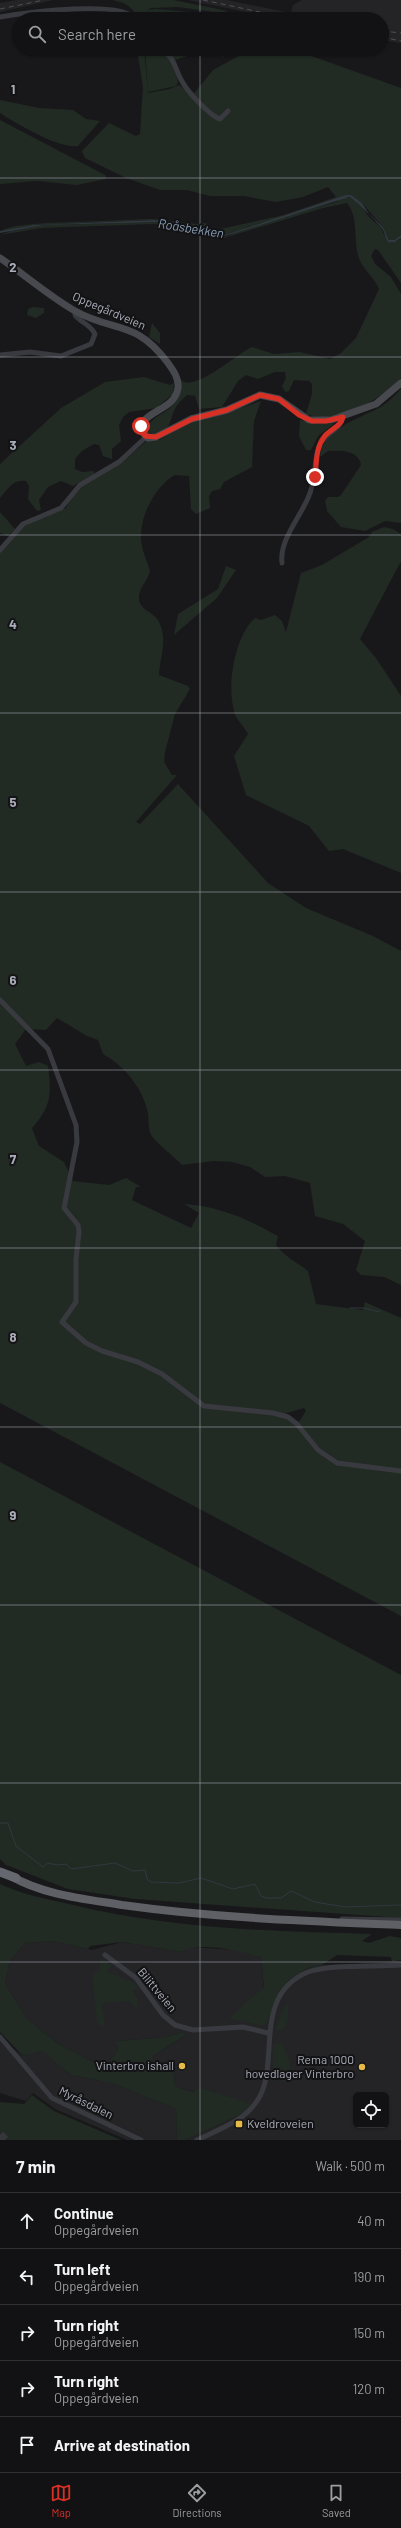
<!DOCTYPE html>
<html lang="en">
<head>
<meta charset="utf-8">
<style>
  body { margin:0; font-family:Barlow,sans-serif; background:#1f2022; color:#f1f3f6 }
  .controls { position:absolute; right:12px; bottom:12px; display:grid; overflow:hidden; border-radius:6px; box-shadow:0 1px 3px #0004 }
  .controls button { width:36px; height:36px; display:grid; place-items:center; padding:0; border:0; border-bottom:1px solid #313234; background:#121214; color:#f1f3f6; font:20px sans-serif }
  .stop { position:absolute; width:12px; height:12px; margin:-9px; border:3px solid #d93025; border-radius:50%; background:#fff }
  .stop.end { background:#d93025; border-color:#fff; box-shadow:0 1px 4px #0008 }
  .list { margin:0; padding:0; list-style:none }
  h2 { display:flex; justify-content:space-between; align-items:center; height:52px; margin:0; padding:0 16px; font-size:17px }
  h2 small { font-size:13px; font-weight:400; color:#9c9ea0 }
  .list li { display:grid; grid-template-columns:26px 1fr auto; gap:12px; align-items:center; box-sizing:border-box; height:56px; padding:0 16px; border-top:1px solid #313234 }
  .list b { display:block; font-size:15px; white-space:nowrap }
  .list p { margin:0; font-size:13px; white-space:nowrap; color:#9c9ea0 }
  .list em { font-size:13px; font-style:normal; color:#9c9ea0 }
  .icon { flex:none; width:22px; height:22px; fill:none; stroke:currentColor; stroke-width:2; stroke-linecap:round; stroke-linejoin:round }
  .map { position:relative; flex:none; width:401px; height:2140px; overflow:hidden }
  .search { position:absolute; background:#121214; box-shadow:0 1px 3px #0004; left:12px; right:12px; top:12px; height:44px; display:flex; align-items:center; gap:10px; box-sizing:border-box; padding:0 14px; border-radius:22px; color:#9c9ea0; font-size:15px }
  .sheet { height:332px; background:#121214 }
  nav { display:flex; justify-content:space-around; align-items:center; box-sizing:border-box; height:56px; border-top:1px solid #313234; background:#121214; font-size:11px; color:#9c9ea0 }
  nav a { display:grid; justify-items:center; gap:2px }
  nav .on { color:#d93025 }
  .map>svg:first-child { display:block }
  .built { fill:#242427; fill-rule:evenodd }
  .green { fill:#222a24; fill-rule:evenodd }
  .water { fill:#31383f }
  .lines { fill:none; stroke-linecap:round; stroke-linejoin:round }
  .stream { stroke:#31383f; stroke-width:1 }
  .motorway-tunnel { stroke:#35363a; stroke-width:9; stroke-dasharray:9 4.5; stroke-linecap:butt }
  .minor { stroke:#393a3f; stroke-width:5 }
  .secondary { stroke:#48494f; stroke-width:7 }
  .trunk { stroke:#5e6066; stroke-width:8 }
  .motorway { stroke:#66686f; stroke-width:9 }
  .rail { stroke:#4f5056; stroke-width:1; stroke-dasharray:5 4; stroke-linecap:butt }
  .route { stroke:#d93025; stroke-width:5 }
  .grid { fill:none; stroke:#abaeb9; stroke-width:1; stroke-opacity:0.55 }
  .poi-dot { fill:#e4bb46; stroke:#131315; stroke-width:1.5 }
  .labels { text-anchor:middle; stroke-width:4; stroke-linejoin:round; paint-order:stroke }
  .street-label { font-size:12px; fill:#abaeb9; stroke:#131315 }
  .poi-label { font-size:12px; fill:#abaeb9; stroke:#131315; text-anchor:end }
  .water-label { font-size:13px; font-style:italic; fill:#8699b1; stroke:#131315 }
  .grid-label { font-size:13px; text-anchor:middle; font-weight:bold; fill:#abaeb9; stroke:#131315; stroke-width:4; stroke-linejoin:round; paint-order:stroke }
</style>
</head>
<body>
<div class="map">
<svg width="401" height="2140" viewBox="0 0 401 2140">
  <rect width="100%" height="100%" fill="#18181a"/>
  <path class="built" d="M17,0H53L0,12V3Z
    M188,0H227L291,13L293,5L302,0H401V43L382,40V19H281Z
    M53,1941L92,1950L122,1942L181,1952L189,1947L237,1950L261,1958L267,2023L275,2000L289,1980L308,1968L322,1965L401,1962V2140H185L240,2115L194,2092L175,2086L174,2073L150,2065L153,2056L185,2036L182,2032L166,2037L117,2041L118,2049L105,2068L57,2043L27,2019L5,1983L10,1961L25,1943ZM356,2095H386V2125H356Z
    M0,2039L23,2056L42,2050L71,2075L111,2083L176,2109L177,2140H127L55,2109L33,2093L26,2101L0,2093Z"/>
  <path class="green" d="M112,0H173L228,11L221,13L178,7L151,8L147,10L155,9L249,17L250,19H148V11L146,19H138C133,7 125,2 112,0Z
    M137,49H144L148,93L170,89L179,85L192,96L213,70L246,52L258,49H292L401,88V235L396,240L390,241L383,227L361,202L346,195L333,201L225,235L180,223L154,220L34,225L0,231C12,225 33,224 47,223L151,219C170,219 188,226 206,223L211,228L220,229L284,215L336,197L328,187L303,197L276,202L244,196H210L187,190H160L126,178L85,158L82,151L109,123L136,136L140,134L143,87Z
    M145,49C149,49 154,48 158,49C169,52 183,76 176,86L148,92Z
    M164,49H202L203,51L175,60Z
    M204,49H230L231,51L223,57L219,51L210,52Z
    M0,100L39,108L73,110L86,119L100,121L78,146C59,149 17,124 0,113Z
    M0,120L105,175L106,179L77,185L37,181L0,184Z
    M344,197L352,198L361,205L368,216L381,228L388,242H395L401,239V283L378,250L375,249L371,256L375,264L391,277L401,294V378C379,400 338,426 306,414L312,394V384L309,381L294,380L289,391L285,392L282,386L286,378L285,372H275L258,379L246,375L238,381L222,407L199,409L195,396L187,395C183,399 178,403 176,407C167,423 174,432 148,435L146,431C153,413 167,415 175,402C178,396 179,387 181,380C194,393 238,353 252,347L274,354L300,352L330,359L341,353L356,338L379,289C375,277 361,269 358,255C354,240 358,215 347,203L323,208L221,239L185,227L154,224L41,228L0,235L11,231L44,225L163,222L226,237L248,227L336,202Z
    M33,307L44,308V313L36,318L27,315L28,309Z
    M152,323L160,333V344L149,337Z
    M144,377L170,385L174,383L173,394L156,408L129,412L123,417L119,425L121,441L112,449V459L103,456L99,445L94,444L82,451L75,459V469L82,472L94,471V474L73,486L61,481L48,487L39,500L41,510L37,511L28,499L29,486L26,481C13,479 8,489 0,498V464L61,408L105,382Z
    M401,389V523L385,521L365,531L341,527L327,511L325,501L328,497H338L341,495L361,465C359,450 340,450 328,451L320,457C320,431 359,418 377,409C386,404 394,397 401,389Z
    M261,401L254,421L252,467L224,482L220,489L212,491L209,497L210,508L196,514L191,509L189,476L175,475C155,486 140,516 141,538C141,549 147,560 150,571C148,581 138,588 139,599C140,611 155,612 159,622C168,639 160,657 159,675L188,686L190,689L175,714L165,752L164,762L172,775H177L136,822L140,824L178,784L268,883L306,908L373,936L401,951V1285L384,1277L361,1275L356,1270L365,1241L343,1224L315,1216L310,1183L285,1176L265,1177L250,1167L232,1162L214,1161L182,1165C173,1155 159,1146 151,1135C148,1129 149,1120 148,1113C143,1089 125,1066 103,1054L98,1040L87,1036L57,1018L46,1030L26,1029L15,1044L26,1066L39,1062L48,1066C52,1094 51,1107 32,1128L39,1146L64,1162L73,1181L109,1185L126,1178L141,1187H136L132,1200L191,1228L199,1213L184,1204C222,1207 245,1218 278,1236L276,1245C285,1257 297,1262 308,1271L316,1304L363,1310L365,1302L401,1318V1616L0,1403V551L22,527L66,508L69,501L83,485L123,461L148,440H159L196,419L226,413ZM304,1408L306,1411L298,1423L284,1414Z
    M300,420L318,424H334L318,436L311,450H306L299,436Z
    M0,512L15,529L8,536L0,533Z
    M384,527L393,529L401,534V561L360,639L376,658L401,696V873L343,849L329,851L309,826L246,795L234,756L248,734C245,727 237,721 235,714C226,689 234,636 255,618L261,620L275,615L282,621L286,632L301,573L322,565L369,537L372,532Z
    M226,566L236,570L217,598L174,635L178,614L218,589Z
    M0,1462L401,1675V1918L135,1899L68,1889L6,1865L0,1859Z
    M0,1884C23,1895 48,1899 73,1905C172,1929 271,1931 372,1934L362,1941L369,1943L390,1936L401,1938V1960L392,1962L391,1957L337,1955L322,1965L308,1968L289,1980L275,2000L267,2023L262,2026L229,2018L264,1987L261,1958C240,1951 201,1941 181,1952L122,1942L90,1946L88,1949L53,1941L25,1943L10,1961L5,1983L27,2019L57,2043L105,2068L118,2049L116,2041L166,2037L182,2032L186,2035L153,2056L150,2065L174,2073L175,2086L193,2092L201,2088L252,2104L240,2115L185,2140H177L176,2109L111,2083L71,2075L42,2051L23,2056L0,2032Z
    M100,1959L112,1965L107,1971C117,1978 127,1977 139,1987L133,1991L137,1998L138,2010L129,2001L102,2003L105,2023L101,2027L97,2021L92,1975L100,1969Z
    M288,2005C289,2014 289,2022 283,2030L275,2029L285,2006Z
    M282,2043L289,2059L293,2082L273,2080V2044Z
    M32,2095L54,2111L121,2140H0V2102L24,2104Z"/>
  <path class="water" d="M346,195H351L362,203L369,214L383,227L389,240H395L401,235V238L395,242H388C385,238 385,234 383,230C380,225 354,198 349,197L222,237L205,230L163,222L44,225L0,233V231L34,225L154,220L180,223L225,235Z"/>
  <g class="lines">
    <path class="stream" d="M350,1308H363L380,1312
      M0,1823H8L16,1846L43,1867L48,1863L57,1865L66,1864L71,1869L115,1863L133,1871L145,1870L147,1879L151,1882L179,1883L201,1878L233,1889L255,1884L261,1896L266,1898H281L291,1891L315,1902L345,1907L401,1905"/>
    <path class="motorway-tunnel" d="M0,2135L5,2140"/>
    <path class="minor" d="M0,17C30,12 121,0 136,19
      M162,49C175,58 175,70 183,83C188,92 210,116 220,119L228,111
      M0,355L30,352L61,356L91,344L95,334C90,324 81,323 75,315L76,311
      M0,550L23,524L61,508L80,485L119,462L146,437
      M282,563C279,541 300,517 308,498C317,479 313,459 320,444C326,433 341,429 343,417
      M0,1000L48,1049L76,1125L77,1142L64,1208L78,1225L79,1232L76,1259V1302L62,1322L86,1343L102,1351L138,1362L162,1374L204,1406L273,1413L288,1417L297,1424L318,1450L337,1463L401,1471
      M342,1919L401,1920
      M105,1955L136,1978L163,2015L175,2025L193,2030L243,2027L268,2033
      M0,2037L52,2098L141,2140
      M197,2140C218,2130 244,2121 257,2101C282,2065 250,1996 308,1972C330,1964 376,1967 401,1965"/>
    <path class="secondary" d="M0,258C25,275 49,296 75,311C115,333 135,319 168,363C173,370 179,378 178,388C175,408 152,409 142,423L141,431L148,438L156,437L191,419L227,410L260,395L279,399L309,420H331L376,404L401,383"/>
    <path class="trunk" d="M11,1876C43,1895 86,1899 122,1905C215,1918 308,1921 401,1925"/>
    <path class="motorway" d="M0,1872L16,1878"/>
    <path class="rail" d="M203,0L293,19
      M0,9L44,0
      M288,15L305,19
      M382,31L401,33
      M382,37L401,41"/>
  </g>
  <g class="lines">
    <path class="route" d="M141,426L145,436L156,437L192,419L227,410L260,395L279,399L299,415L312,421H326L343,417C341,427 330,429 324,437C315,449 317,463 315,477"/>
  </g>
  <path class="grid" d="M200,0V19M200,49V2140M0,178H401M0,357H401M0,535H401M0,713H401M0,892H401M0,1070H401M0,1248H401M0,1427H401M0,1605H401M0,1783H401M0,1962H401"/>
  <g class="poi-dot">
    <circle cx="182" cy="2066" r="4"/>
    <circle cx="362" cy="2067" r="4"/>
    <rect x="235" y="2120" width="8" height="8" rx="2"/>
  </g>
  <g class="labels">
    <g class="street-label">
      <text transform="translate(109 311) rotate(23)" y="4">Oppegårdveien</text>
      <text transform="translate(157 1990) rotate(50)" y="4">Bilittveien</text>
      <text transform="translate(86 2103) rotate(26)" y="4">Myråsdalen</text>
    </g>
    <g class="poi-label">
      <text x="354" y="2064">Rema 1000<tspan x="354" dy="14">hovedlager Vinterbro</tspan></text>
      <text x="174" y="2070">Vinterbro ishall</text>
      <text x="247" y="2128" text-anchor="start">Kveldroveien</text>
    </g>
    <g class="water-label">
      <text transform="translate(191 228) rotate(9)" y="5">Roåsbekken</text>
    </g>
  </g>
  <g class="grid-label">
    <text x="13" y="94">1</text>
    <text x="13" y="272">2</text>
    <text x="13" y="450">3</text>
    <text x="13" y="629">4</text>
    <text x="13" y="807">5</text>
    <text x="13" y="985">6</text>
    <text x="13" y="1164">7</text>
    <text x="13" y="1342">8</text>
    <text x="13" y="1520">9</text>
  </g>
</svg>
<div class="controls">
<button><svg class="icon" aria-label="locate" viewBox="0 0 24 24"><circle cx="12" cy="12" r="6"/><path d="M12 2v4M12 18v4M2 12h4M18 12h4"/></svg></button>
</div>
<div class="stop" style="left:141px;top:426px"></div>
<div class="stop end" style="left:315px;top:477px"></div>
<div class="search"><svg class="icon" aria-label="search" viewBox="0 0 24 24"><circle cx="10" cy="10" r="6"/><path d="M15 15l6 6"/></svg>Search here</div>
</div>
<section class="sheet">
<h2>7 min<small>Walk · 500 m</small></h2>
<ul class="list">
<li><svg class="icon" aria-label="ahead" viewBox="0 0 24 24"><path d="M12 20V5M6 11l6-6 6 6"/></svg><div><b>Continue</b><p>Oppegårdveien</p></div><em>40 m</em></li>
<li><svg class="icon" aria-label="left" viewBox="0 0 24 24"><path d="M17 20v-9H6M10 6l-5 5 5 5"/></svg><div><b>Turn left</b><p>Oppegårdveien</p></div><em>190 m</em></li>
<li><svg class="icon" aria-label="right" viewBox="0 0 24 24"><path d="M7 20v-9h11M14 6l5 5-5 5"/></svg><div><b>Turn right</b><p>Oppegårdveien</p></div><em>150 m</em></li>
<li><svg class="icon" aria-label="right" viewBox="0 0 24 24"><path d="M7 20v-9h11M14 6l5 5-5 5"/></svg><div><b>Turn right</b><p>Oppegårdveien</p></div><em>120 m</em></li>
<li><svg class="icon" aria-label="arrive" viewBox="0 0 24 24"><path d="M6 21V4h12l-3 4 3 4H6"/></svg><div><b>Arrive at destination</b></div></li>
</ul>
</section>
<nav>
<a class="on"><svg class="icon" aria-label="map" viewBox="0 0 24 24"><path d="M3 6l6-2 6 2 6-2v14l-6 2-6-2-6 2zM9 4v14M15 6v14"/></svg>Map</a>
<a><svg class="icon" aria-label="directions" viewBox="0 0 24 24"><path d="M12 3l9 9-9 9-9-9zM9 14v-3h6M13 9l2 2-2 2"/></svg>Directions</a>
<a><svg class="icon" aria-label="saved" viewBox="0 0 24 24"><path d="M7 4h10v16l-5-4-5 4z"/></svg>Saved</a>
</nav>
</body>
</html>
